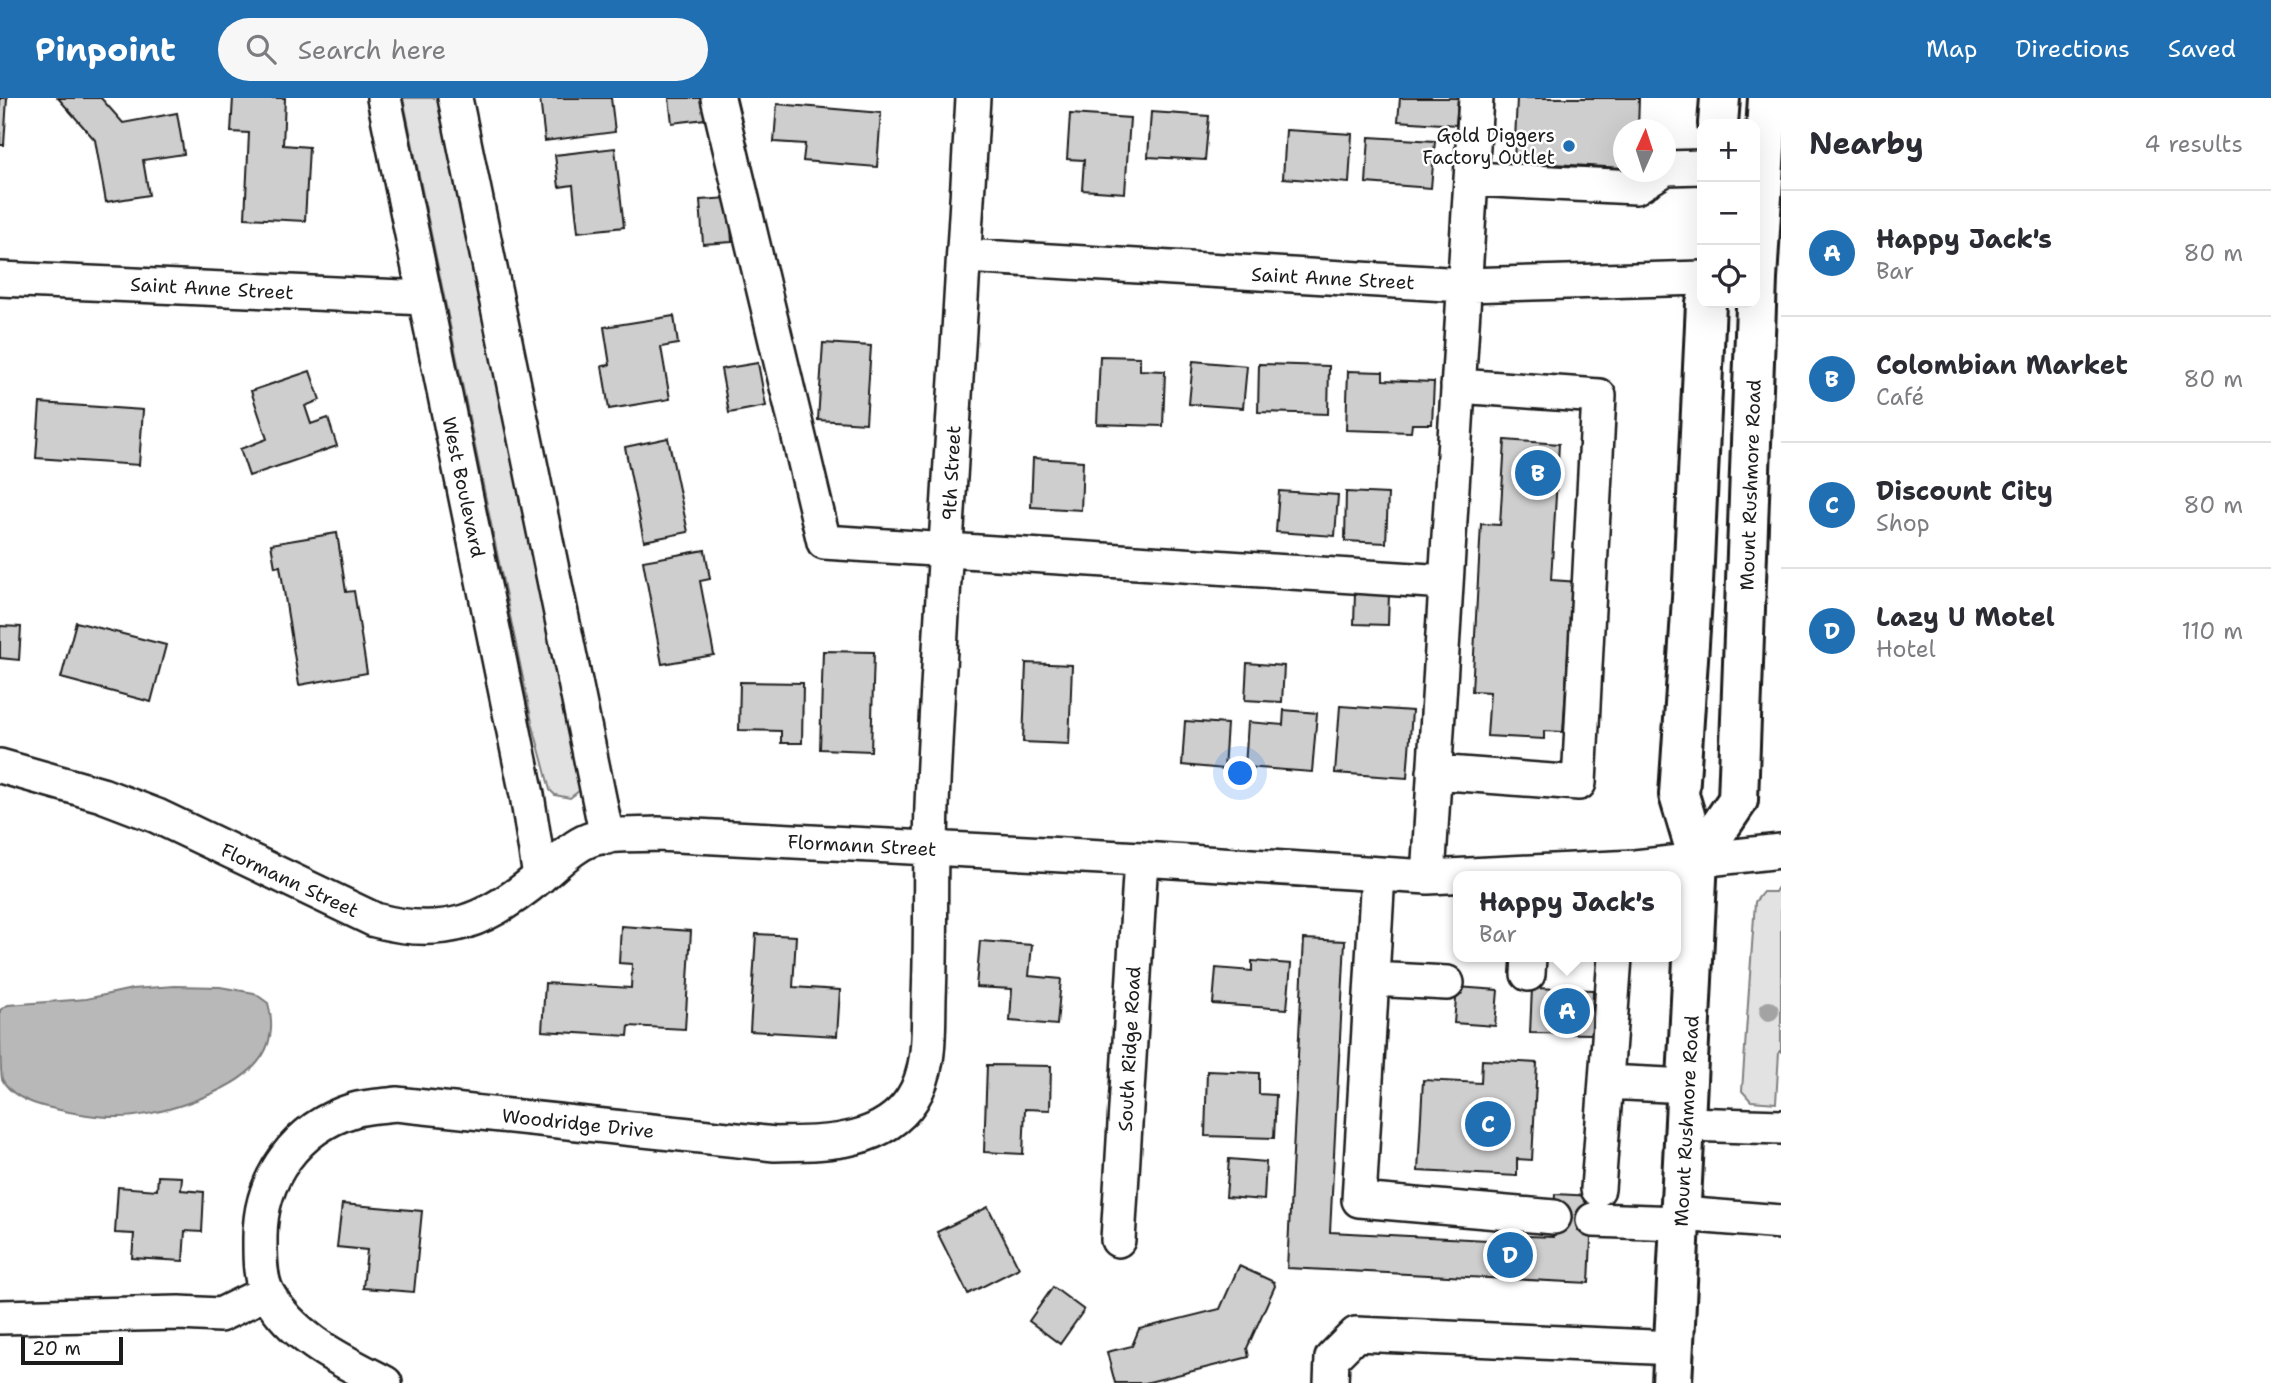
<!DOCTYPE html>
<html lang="en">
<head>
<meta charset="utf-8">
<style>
  body { margin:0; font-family:"Shantell Sans",sans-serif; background:#f7f7f7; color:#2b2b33 }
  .controls { position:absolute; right:21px; top:21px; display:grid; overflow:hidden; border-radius:14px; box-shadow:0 7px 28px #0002 }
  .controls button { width:63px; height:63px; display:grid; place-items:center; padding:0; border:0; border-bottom:2px solid #e1e1e2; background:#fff; color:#2b2b33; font:35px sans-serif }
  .compass { position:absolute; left:1613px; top:21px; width:63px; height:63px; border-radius:50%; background:#fff; box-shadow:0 7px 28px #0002; rotate:3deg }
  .scale { position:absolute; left:21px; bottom:18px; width:102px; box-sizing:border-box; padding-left:7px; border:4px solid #1c1c1c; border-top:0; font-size:19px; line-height:24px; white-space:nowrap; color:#1c1c1c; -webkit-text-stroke:5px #fff; paint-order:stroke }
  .you { position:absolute; left:1241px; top:676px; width:24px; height:24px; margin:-18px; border:5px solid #fff; border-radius:50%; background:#1a73e8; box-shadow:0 0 0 10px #1a73e833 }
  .badge { display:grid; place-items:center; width:46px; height:46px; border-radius:50%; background:#1f6fb2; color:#fff; font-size:23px; font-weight:700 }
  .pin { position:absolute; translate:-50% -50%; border:4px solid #fff; box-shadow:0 2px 7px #0006 }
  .popup { position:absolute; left:1453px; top:773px; width:228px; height:91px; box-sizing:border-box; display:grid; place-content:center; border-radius:14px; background:#fff; filter:drop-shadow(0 2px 5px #0005); font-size:23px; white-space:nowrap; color:#7c7c81 }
  .popup b { font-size:26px; color:#2b2b33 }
  .popup::after { content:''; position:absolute; left:50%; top:100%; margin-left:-14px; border:14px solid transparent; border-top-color:#fff }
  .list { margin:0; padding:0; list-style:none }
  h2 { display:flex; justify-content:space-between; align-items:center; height:91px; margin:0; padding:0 28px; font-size:30px }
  h2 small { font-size:23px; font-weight:400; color:#7c7c81 }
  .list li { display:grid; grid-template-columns:46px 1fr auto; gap:21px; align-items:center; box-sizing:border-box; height:126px; padding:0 28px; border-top:2px solid #e1e1e2 }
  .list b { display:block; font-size:26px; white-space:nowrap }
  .list p { margin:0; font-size:23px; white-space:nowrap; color:#7c7c81 }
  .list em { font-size:23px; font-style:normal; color:#7c7c81 }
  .icon { flex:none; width:38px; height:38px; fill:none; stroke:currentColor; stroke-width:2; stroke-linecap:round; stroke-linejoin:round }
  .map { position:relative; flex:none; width:1781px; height:1285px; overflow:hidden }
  header { display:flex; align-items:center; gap:42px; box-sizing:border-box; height:98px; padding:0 35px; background:#1f6fb2; color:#fff }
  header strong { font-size:33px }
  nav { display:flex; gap:38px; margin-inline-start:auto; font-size:24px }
  .search { width:490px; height:63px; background:#f7f7f7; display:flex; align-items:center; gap:18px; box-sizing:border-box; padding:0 24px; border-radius:38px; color:#7c7c81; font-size:26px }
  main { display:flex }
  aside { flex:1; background:#fff }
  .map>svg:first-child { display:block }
  .green { fill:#e2e2e2; stroke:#7f7f7f; stroke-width:2 }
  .water { fill:#b8b8b8; stroke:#7a7a7a; stroke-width:2 }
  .building { fill:#cecece; stroke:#1c1c1c; stroke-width:2 }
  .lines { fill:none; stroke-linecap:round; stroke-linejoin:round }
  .minor-casing { stroke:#1c1c1c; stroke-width:38 }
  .highway-casing { stroke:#1c1c1c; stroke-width:44 }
  .minor { stroke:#fff; stroke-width:33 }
  .highway { stroke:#fff; stroke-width:38 }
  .tree { fill:#a3a3a3 }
  .poi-dot { fill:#1f6fb2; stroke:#fff; stroke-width:2.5 }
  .labels { text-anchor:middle; stroke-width:5; stroke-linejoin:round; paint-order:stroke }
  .poi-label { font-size:19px; fill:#1c1c1c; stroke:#fff; text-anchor:end }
  .street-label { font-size:19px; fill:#1c1c1c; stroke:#fff }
</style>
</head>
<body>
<header>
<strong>Pinpoint</strong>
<div class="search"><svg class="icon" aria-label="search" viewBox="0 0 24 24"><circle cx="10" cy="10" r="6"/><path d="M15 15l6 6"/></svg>Search here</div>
<nav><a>Map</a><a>Directions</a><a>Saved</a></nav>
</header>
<main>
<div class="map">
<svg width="1781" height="1285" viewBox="0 0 1781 1285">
  <rect width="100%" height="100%" fill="#fff"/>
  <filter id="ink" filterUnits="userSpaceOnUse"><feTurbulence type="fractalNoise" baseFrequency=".0143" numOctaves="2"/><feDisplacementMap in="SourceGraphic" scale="14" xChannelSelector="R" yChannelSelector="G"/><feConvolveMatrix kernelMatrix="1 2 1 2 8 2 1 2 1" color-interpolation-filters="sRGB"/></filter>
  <g filter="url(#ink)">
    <path class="green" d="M403,0H444L584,689L570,700L555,697L550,692L532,624Z
      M1778,789H1781V954H1779L1776,1005L1751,1003L1742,993L1755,804L1763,794H1775Z"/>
    <path class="water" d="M175,888L220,889L254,895L268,905C274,926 272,948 257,965C232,995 153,1021 114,1019C93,1019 72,1015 51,1010C32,1006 11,999 2,981C0,972 0,925 0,912L8,907L86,901L132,891Z"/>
    <path class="building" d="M0,0H7L4,47H0Z
      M58,0H101L123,25L177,15L184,56L143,62L149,97L106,104L95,42Z
      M233,0H285L283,47L309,49L305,123L245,120L249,35L231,34Z
      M540,0H611L615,34L545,43Z
      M669,0H703L705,21L672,25Z
      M1400,0H1458L1456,27L1398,23Z
      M1517,0H1639L1638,32H1624V70L1514,64Z
      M777,6L881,15L877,69L803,63L805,46L774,44Z
      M1151,14L1209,18L1205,62L1148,59Z
      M1070,16L1130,20L1125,95L1082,92L1084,62L1067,61Z
      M1286,32L1352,36L1349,85L1283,80Z
      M1369,39L1435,43L1431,90L1366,85Z
      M615,50L624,129L578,134L573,87L559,89L555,57Z
      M729,100L732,144L703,146L700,102Z
      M674,218L678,246L661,249L670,301L609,311L602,268L610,267L604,229Z
      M823,245L871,248L866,325L818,322Z
      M1100,258L1140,259V272L1165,273L1163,328L1097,326Z
      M1193,263L1247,268L1243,310L1189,306Z
      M758,265L766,308L729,315L721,271Z
      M1259,266L1329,268L1328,316L1258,314Z
      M310,273L320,302L305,308L311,326L328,320L337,348L249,378L240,351L267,341L251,293Z
      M1348,273L1383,274V282L1434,284L1432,326H1412L1411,334L1346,332Z
      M40,305L143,312L139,367L36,360Z
      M668,340L688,434L644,443L625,349Z
      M1505,342L1559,346L1551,482L1579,484L1574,557H1568L1563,634L1544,633V641L1487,638L1490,594L1472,593L1481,426L1500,427Z
      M1033,360L1083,363L1081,412L1031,409Z
      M1279,393L1338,397L1335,438L1276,434Z
      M1346,394L1388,396L1386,445L1345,443Z
      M337,435L346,494L354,493L367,575L299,587L280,468L275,469L271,446Z
      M705,452L710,481L700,483L714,557L662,566L643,463Z
      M1355,495H1389L1388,527L1354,526Z
      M76,524L166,547L151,604L61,580Z
      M0,528L21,529L19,562L0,560Z
      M823,553L874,554L871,653L820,651Z
      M1026,565L1072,567L1069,646L1023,644Z
      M1247,565L1284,568L1282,604L1245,602Z
      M740,584L803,585L802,645H781V633L739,632Z
      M1340,608L1412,613L1407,680L1335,675Z
      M1284,612L1317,615L1312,674L1245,669L1248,624L1283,627Z
      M1185,623L1227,626L1224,671L1182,667Z
      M621,828L691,833L685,931L629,928L628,938L542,933L545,885L631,890L632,866L619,865Z
      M756,836L796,838L793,889L840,892L837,938L750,933Z
      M1304,841L1345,843L1330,1134L1527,1144V1138L1553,1139L1555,1096L1593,1098L1589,1185L1287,1170Z
      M980,843L1032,847L1029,878L1061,881L1057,927L1010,923L1012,891L976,889Z
      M1252,863L1291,866L1287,911L1213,906L1216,870L1252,873Z
      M1457,889L1498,892L1495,928L1454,925Z
      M1532,890L1593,892L1592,936L1530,935Z
      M1482,962L1537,965L1532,1062L1517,1061V1078L1418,1073L1423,982L1481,985Z
      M987,967L1051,968L1050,1012L1025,1011L1023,1056L984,1054Z
      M1207,973L1259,975V996L1276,997L1274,1040L1205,1038Z
      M1229,1061L1266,1064L1264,1102L1226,1099Z
      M158,1078L182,1079L181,1092L204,1094L202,1134L185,1133L183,1163L132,1160L134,1136L115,1135L118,1089L157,1092Z
      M342,1106L422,1113L414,1194L363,1190L367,1152L337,1149Z
      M988,1109L1019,1170L968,1196L937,1134Z
      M1239,1168L1274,1184L1275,1188L1247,1250L1249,1259L1145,1285H1115L1107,1254L1132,1248L1139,1231L1220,1211Z
      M1053,1189L1084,1212L1060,1246L1029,1223Z"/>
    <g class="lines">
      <defs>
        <path id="minor" d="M384,0L527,697L540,779
          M455,0L607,739
          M718,0L824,444L1446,484
          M1666,70L1702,69
          M1471,81L1636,89L1660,74
          M964,158L1464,187L1702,180
          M0,181L425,200
          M0,668L102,697L157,718L375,822C445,841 488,823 542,777C557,765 571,749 589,742C610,735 636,737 658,736L1141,761L1428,779L1635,769L1781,753
          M1434,674L1579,685L1599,298L1458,288
          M1378,776L1359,1102L1554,1119
          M1428,779L1476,0
          M1528,876L1529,859
          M1372,881L1447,885
          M1606,984L1688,988
          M1686,1026L1781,1029
          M1598,1091L1615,859
          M1681,1116L1781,1124
          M1593,1122L1680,1125
          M1118,1142L1141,761
          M0,1219L179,1215L220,1217L267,1194
          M385,1285C341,1262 294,1241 268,1196C259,1181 260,1156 260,1139C260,1080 297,1029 354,1012C367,1008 383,1008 396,1006L775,1046C823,1045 882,1047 912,1001C931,972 928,933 929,900C932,828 929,756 933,685C944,456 960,228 973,0
          M1331,1285L1332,1260L1356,1236L1675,1250"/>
        <path id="highway" d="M1718,26L1720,0
          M1698,761L1738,702L1757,181L1768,0
          M1672,1285L1698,761L1679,697L1693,485L1706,205"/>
      </defs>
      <use href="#minor" class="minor-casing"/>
      <use href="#highway" class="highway-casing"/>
      <use href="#minor" class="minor"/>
      <use href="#highway" class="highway"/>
    </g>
    <circle class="tree" cx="1769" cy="913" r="10"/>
  </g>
  <circle class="poi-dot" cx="1569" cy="48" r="7"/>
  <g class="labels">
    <g class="poi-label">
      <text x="1555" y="44">Gold Diggers<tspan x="1555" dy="22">Factory Outlet</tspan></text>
    </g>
    <g class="street-label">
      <text transform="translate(1333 180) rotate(3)" y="7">Saint Anne Street</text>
      <text transform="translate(212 190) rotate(3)" y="7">Saint Anne Street</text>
      <text transform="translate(951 375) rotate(-87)" y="7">9th Street</text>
      <text transform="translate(1750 387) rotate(-88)" y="7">Mount Rushmore Road</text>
      <text transform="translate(464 389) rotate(78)" y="7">West Boulevard</text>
      <text transform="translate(862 747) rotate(3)" y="7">Flormann Street</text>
      <text transform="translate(290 782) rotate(25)" y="7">Flormann Street</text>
      <text transform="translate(1129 951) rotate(-87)" y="7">South Ridge Road</text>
      <text transform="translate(1686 1023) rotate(-87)" y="7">Mount Rushmore Road</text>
      <text transform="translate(578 1025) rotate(6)" y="7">Woodridge Drive</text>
    </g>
  </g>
</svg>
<div class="controls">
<button>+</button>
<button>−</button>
<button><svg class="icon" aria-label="locate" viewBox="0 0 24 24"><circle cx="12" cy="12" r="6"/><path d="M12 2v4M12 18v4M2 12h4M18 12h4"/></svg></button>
</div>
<svg class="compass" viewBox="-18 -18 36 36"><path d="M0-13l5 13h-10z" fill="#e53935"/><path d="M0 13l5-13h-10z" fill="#7c7c81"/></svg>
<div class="scale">20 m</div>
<div class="you"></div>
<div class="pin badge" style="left:1567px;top:913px">A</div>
<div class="popup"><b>Happy Jack's</b>Bar</div>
<div class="pin badge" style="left:1538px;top:375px">B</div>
<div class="pin badge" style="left:1488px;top:1026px">C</div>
<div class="pin badge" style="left:1510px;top:1157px">D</div>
</div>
<aside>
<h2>Nearby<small>4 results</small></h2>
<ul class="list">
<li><span class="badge">A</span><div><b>Happy Jack's</b><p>Bar</p></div><em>80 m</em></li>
<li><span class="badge">B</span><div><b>Colombian Market</b><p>Café</p></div><em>80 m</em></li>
<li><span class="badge">C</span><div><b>Discount City</b><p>Shop</p></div><em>80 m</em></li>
<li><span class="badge">D</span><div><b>Lazy U Motel</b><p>Hotel</p></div><em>110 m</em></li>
</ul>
</aside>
</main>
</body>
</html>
